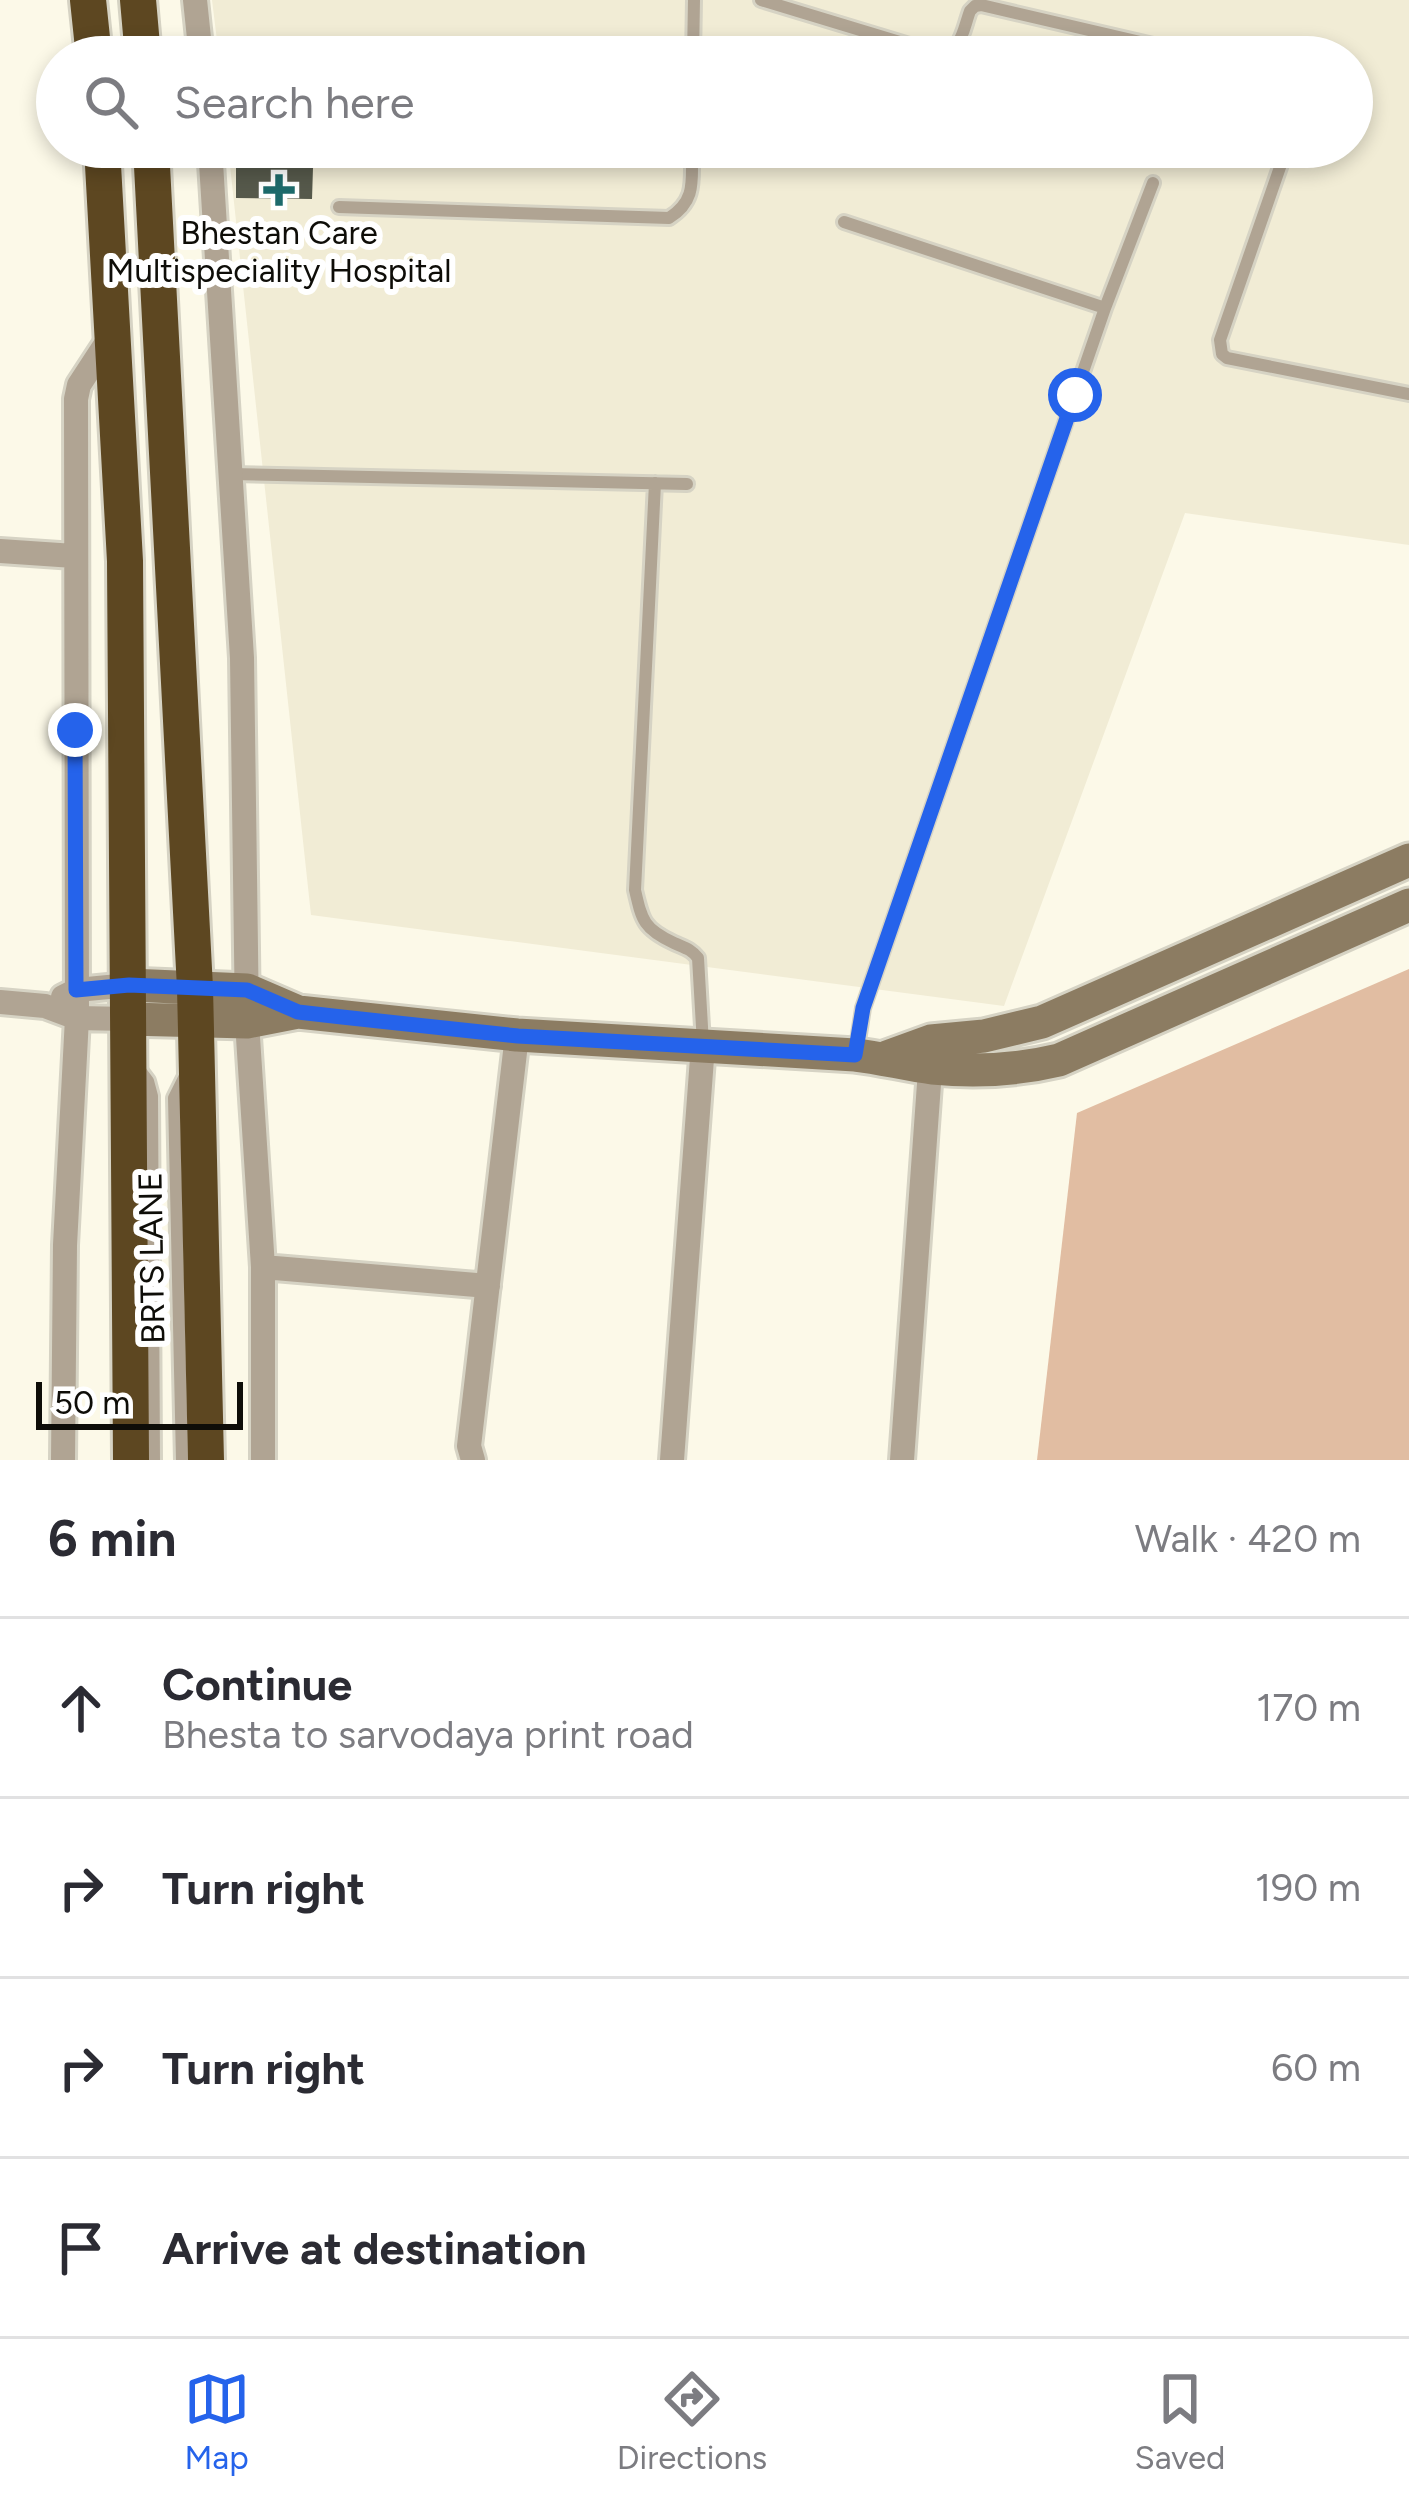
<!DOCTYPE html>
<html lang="en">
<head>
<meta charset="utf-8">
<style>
  body { margin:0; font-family:Figtree,sans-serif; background:#f2f2f3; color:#2b2b33 }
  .scale { position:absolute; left:36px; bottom:30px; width:207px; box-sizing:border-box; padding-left:12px; border:6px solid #0e0d08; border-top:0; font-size:33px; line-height:42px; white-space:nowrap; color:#0e0d08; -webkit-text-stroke:9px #fff; paint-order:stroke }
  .stop { position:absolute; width:36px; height:36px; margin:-27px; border:9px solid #2563eb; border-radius:50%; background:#fff }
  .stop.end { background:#2563eb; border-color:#fff; box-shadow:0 3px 12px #0008 }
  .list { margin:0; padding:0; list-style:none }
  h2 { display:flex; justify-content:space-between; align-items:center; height:156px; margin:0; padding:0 48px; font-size:51px }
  h2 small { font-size:39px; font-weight:400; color:#7c7c81 }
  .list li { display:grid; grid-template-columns:78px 1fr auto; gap:36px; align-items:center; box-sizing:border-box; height:180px; padding:0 48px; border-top:3px solid #e1e1e2 }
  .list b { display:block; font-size:45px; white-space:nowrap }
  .list p { margin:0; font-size:39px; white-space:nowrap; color:#7c7c81 }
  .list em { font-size:39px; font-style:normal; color:#7c7c81 }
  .icon { flex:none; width:66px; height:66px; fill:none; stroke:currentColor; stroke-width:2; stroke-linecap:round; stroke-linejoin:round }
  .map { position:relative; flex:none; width:1409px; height:1460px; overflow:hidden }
  .search { position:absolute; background:#fff; box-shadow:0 6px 18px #0003; left:36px; right:36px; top:36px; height:132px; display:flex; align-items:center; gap:30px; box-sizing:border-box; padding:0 42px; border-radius:66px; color:#7c7c81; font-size:45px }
  .sheet { height:876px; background:#fff }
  nav { display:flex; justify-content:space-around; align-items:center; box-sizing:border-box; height:168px; border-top:3px solid #e1e1e2; background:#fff; font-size:33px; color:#7c7c81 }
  nav a { display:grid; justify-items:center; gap:6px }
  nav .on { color:#2563eb }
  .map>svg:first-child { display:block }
  .built { fill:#f1ecd5 }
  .green { fill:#e1bda2 }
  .building { fill:#56594b }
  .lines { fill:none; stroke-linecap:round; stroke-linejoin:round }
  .lane-casing { stroke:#d6d3c4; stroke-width:18 }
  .street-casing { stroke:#d6d3c4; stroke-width:30 }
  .secondary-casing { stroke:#d6d3c4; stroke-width:39 }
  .highway-casing { stroke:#d6d3c4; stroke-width:42 }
  .lane { stroke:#b0a493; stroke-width:12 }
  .street { stroke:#b0a493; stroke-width:24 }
  .secondary { stroke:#8c7c62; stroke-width:33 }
  .highway { stroke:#5d4721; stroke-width:36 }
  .route { stroke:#2563eb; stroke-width:15 }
  .poi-dot { fill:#1d6a6b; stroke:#fff; stroke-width:4.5 }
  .labels { text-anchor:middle; stroke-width:12; stroke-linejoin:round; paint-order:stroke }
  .poi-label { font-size:33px; fill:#0e0d08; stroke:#fff }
  .street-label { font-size:33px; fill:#0e0d08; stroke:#fff }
</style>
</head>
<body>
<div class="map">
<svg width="1409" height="1460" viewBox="0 0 1409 1460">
  <rect width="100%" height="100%" fill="#fcf9e8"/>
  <path class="built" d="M212,0H1409V545L1185,513L1004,1006L311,915L228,147H1352V57H219Z"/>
  <path class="green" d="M1409,969V1460H1037L1077,1113Z"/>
  <path class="building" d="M236,166L313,167L312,199L236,198Z"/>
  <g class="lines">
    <defs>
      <path id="lane" d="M761,0L936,53C962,53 962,33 970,11L975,6L981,5L1205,57
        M693,57L694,0
        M1287,147L1220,340L1222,354L1227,358L1409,394
        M339,207L669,218C698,200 691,178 692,147
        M844,222L1105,308
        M231,474L687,484
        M655,483L635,890C642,921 644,929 674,943C685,948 691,949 698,958L703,1044
        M856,1054L863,1008L1105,308L1153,183
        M139,1069L148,1081L152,1096L154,1460
        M182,1460L174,1098L185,1076"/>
      <path id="street" d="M195,0L201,57
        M210,147L242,658L247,1022L263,1267V1460
        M0,551L74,556
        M63,997L77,990L129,985
        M0,1002L45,1006L77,1018L128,1019
        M263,1267L488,1286
        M63,1460L65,1245L77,1018L76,399L79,385L113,333
        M473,1460L469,1446L517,1035
        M672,1460L703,1045
        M902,1460L931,1056"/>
      <path id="secondary" d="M129,985L247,990L298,1012
        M128,1019L247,1022L298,1012L517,1035L855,1055C882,1058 907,1065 933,1068C975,1072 1017,1070 1059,1060L1409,905
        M887,1057L931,1041L984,1036L1042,1022L1409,860"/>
      <path id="highway" d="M88,0L94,57
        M138,0L143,57
        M102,147L125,561L131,1460
        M151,147L195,988L206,1460"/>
    </defs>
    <use href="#lane" class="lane-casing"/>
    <use href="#street" class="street-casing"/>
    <use href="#secondary" class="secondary-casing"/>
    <use href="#highway" class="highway-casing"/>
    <use href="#lane" class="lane"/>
    <use href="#street" class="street"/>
    <use href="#secondary" class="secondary"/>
    <use href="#highway" class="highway"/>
  </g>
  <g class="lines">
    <path class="route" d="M75,730L76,990L129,985L247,990L298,1012L342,1017L518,1036L855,1055L863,1008L1075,395"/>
  </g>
  <path class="poi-dot" d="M273 172h12v12h12v12h-12v12h-12v-12h-12v-12h12z"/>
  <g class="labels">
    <g class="poi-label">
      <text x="279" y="244">Bhestan Care<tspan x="279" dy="38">Multispeciality Hospital</tspan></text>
    </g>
    <g class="street-label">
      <text transform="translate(151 1258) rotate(-91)" y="12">BRTS LANE</text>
    </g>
  </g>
</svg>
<div class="scale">50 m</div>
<div class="stop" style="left:1075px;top:395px"></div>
<div class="stop end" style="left:75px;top:730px"></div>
<div class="search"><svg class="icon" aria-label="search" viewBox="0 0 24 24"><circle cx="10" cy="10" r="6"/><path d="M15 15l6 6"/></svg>Search here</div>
</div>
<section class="sheet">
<h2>6 min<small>Walk · 420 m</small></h2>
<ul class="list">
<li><svg class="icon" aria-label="ahead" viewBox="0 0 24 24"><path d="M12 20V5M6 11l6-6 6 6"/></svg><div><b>Continue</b><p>Bhesta to sarvodaya print road</p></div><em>170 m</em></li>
<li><svg class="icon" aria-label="right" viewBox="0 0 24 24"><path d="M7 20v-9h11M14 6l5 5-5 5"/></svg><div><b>Turn right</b></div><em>190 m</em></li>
<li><svg class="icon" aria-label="right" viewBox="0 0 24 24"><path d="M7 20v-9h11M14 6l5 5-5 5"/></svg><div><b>Turn right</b></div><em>60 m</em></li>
<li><svg class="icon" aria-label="arrive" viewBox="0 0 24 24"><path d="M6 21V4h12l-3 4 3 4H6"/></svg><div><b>Arrive at destination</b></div></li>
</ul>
</section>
<nav>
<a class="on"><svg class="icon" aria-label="map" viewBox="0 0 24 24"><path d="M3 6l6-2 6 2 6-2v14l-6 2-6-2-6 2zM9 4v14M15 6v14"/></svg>Map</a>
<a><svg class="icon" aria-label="directions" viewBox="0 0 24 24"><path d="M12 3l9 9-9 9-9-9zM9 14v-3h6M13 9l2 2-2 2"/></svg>Directions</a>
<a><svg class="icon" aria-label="saved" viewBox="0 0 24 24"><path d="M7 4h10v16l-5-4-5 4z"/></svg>Saved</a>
</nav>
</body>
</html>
